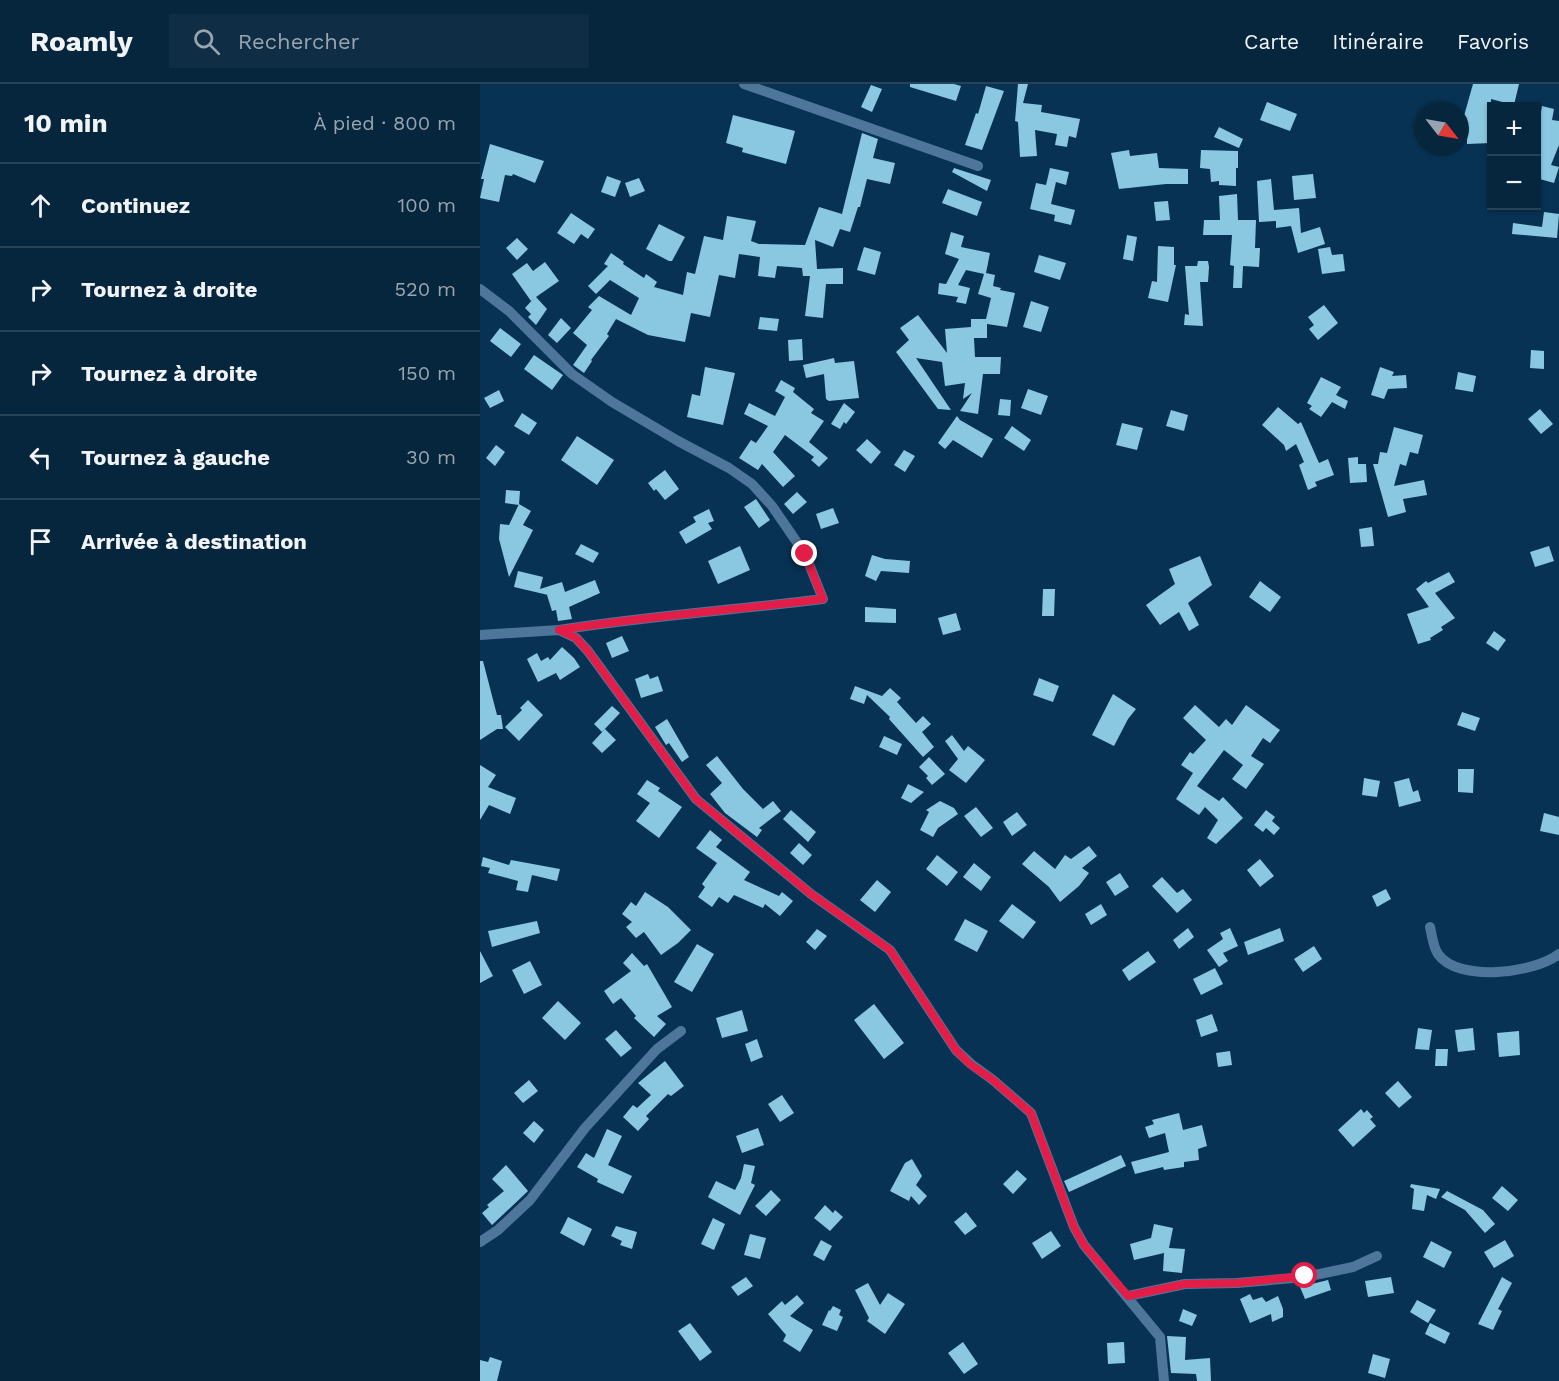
<!DOCTYPE html>
<html lang="fr">
<head>
<meta charset="utf-8">
<style>
  body { margin:0; font-family:"Work Sans",sans-serif; background:#0f2e45; color:#f1f3f6 }
  .controls { position:absolute; right:18px; top:18px; display:grid; overflow:hidden; border-radius:0px; box-shadow:0 2px 4px #0004 }
  .controls button { width:54px; height:54px; display:grid; place-items:center; padding:0; border:0; border-bottom:2px solid #274358; background:#06263e; color:#f1f3f6; font:30px sans-serif }
  .compass { position:absolute; left:935px; top:18px; width:54px; height:54px; border-radius:50%; background:#06263e; box-shadow:0 2px 4px #0004; rotate:121deg }
  .stop { position:absolute; width:18px; height:18px; margin:-14px; border:4px solid #e11d48; border-radius:50%; background:#fff }
  .stop.end { background:#e11d48; border-color:#fff; box-shadow:0 2px 6px #0008 }
  .list { margin:0; padding:0; list-style:none }
  h2 { display:flex; justify-content:space-between; align-items:center; height:78px; margin:0; padding:0 24px; font-size:26px }
  h2 small { font-size:20px; font-weight:400; color:#98a5b0 }
  .list li { display:grid; grid-template-columns:39px 1fr auto; gap:18px; align-items:center; box-sizing:border-box; height:84px; padding:0 24px; border-top:2px solid #274358 }
  .list b { display:block; font-size:22px; white-space:nowrap }
  .list em { font-size:20px; font-style:normal; color:#98a5b0 }
  .icon { flex:none; width:33px; height:33px; fill:none; stroke:currentColor; stroke-width:2; stroke-linecap:round; stroke-linejoin:round }
  .map { position:relative; flex:none; width:1079px; height:1297px; overflow:hidden }
  header { display:flex; align-items:center; gap:36px; box-sizing:border-box; height:84px; padding:0 30px; background:#06263e; border-bottom:2px solid #274358 }
  header strong { font-size:28px }
  nav { display:flex; gap:33px; margin-inline-start:auto; font-size:21px }
  .search { width:420px; height:54px; background:#0f2e45; display:flex; align-items:center; gap:15px; box-sizing:border-box; padding:0 21px; border-radius:0px; color:#98a5b0; font-size:22px }
  main { display:flex }
  aside { flex:1; background:#06263e }
  .map>svg:first-child { display:block }
  .building { fill:#8ac8e2 }
  .lines { fill:none; stroke-linecap:round; stroke-linejoin:round }
  .street { stroke:#4e769b; stroke-width:10 }
  .route { stroke:#e11d48; stroke-width:8 }
</style>
</head>
<body>
<header>
<strong>Roamly</strong>
<div class="search"><svg class="icon" aria-label="search" viewBox="0 0 24 24"><circle cx="10" cy="10" r="6"/><path d="M15 15l6 6"/></svg>Rechercher</div>
<nav><a>Carte</a><a>Itinéraire</a><a>Favoris</a></nav>
</header>
<main>
<aside>
<h2>10 min<small>À pied · 800 m</small></h2>
<ul class="list">
<li><svg class="icon" aria-label="ahead" viewBox="0 0 24 24"><path d="M12 20V5M6 11l6-6 6 6"/></svg><div><b>Continuez</b></div><em>100 m</em></li>
<li><svg class="icon" aria-label="right" viewBox="0 0 24 24"><path d="M7 20v-9h11M14 6l5 5-5 5"/></svg><div><b>Tournez à droite</b></div><em>520 m</em></li>
<li><svg class="icon" aria-label="right" viewBox="0 0 24 24"><path d="M7 20v-9h11M14 6l5 5-5 5"/></svg><div><b>Tournez à droite</b></div><em>150 m</em></li>
<li><svg class="icon" aria-label="left" viewBox="0 0 24 24"><path d="M17 20v-9H6M10 6l-5 5 5 5"/></svg><div><b>Tournez à gauche</b></div><em>30 m</em></li>
<li><svg class="icon" aria-label="arrive" viewBox="0 0 24 24"><path d="M6 21V4h12l-3 4 3 4H6"/></svg><div><b>Arrivée à destination</b></div></li>
</ul>
</aside>
<div class="map">
<svg width="1079" height="1297" viewBox="0 0 1079 1297">
  <rect width="100%" height="100%" fill="#083253"/>
  <path class="building" d="M430,0H474L481,2L476,17L430,3Z
    M538,0H548L543,19L562,21L561,28L600,35L596,54L589,52L587,63L575,61L577,50L555,46L557,72L540,73L538,38L535,37Z
    M993,0H1039L1034,21L1011,15V59L987,60V53L980,56V46Z
    M391,1L402,5L392,28L381,23Z
    M506,2L524,7L502,66L485,61L496,29L498,30Z
    M787,18L817,30L810,47L780,36Z
    M1062,22L1074,25L1072,36L1079,37V61L1071,81L1079,83L1074,99L1056,94V39H1059Z
    M253,31L315,47L306,80L262,68L263,64L246,59Z
    M739,43L763,55L759,64L734,53Z
    M382,49L398,55L393,74L415,79L410,100L387,95L380,123H378L370,148L360,145L353,163L335,156L337,185L363,184V200H346L343,234L325,232L330,192H323L322,184L297,182L295,194L278,192L280,173L259,170L255,194L239,191L230,233L211,229L205,258L168,251L136,235L127,250L129,252L111,276L112,277L104,289L93,281L107,261L93,249L112,226L108,223L119,212L151,231L159,214L130,196L116,210L108,202L128,182L124,180L131,169L144,178L143,180L164,194L166,190L177,198L174,203L203,211L207,188L215,190L224,152L243,156L247,132L276,137L271,157L279,160L325,161L339,123L362,130Z
    M10,60L64,77L55,99L33,90L32,92L25,91L19,118L0,114L4,95H1Z
    M649,66L650,72L677,69L679,84L708,85V100H686L639,105L631,69Z
    M721,66L758,67V84H756V102L739,101V97L731,98L730,85L720,84Z
    M474,84L511,96L507,107L472,88Z
    M570,84L589,88L586,101L576,98L571,120L595,126L591,141L574,137L575,131L550,125L556,99L566,101Z
    M833,90L836,114L814,116L812,92Z
    M127,92L141,97L135,113L121,108Z
    M159,94L165,107L150,113L145,99Z
    M791,95L794,126L819,124L821,149L840,143L845,160L818,169L811,142L796,144V137L779,138L777,97Z
    M468,105L502,118L497,132L462,119Z
    M757,110L758,136H776L775,164H780L779,183L763,182L762,204H753L754,182L750,181L752,151H723L724,136H740L739,112Z
    M688,117L690,136L676,137L674,118Z
    M1064,128L1079,130L1077,154L1032,150L1033,139L1062,143Z
    M91,129L115,145L108,155L101,150L94,160L77,149Z
    M179,140L205,153L192,177H189L166,165Z
    M471,148L484,152L481,163L510,169L506,189L515,191L513,202L521,204L520,206L535,209L527,243L507,240V254H494L495,273H521L520,290H503L498,330L480,327L492,309L483,315L485,299L465,302L462,278L436,274L471,326L458,325L416,268L429,256L420,244L438,231L467,269L465,245L491,243V235H506L511,214L498,210L504,190L486,186L478,201L490,204L486,220L476,218L478,213L458,210L459,199L466,200L479,175L465,170Z
    M647,151L657,153L653,177L643,175Z
    M37,154L48,165L37,176L26,164Z
    M678,162L694,163V181H696L688,218L668,214L672,197L677,198Z
    M384,163L401,168L395,191L377,186Z
    M850,163L852,171L863,170L865,187L842,190L838,165Z
    M559,171L586,179L580,196L554,188Z
    M718,177H728L729,183L728,198H720L723,242L704,241L705,230L709,231L705,182H717Z
    M65,178L79,197L56,213L67,225L56,241L48,233L51,230L45,224L54,214L51,217L32,190L47,179L53,187Z
    M551,217L569,223L561,248L543,243Z
    M844,221L858,239L838,256L829,245L834,241L828,233Z
    M280,233L299,235L297,247L278,245Z
    M81,234L91,244L77,259L68,251Z
    M20,244L41,260L31,273L10,257Z
    M322,255L323,276L309,277L308,256Z
    M1051,266L1064,267V285L1050,284Z
    M54,271L83,291L72,306L44,285Z
    M354,274L355,279L374,277L379,314L349,317L346,315L344,290L326,294L323,281Z
    M225,283L255,289L243,341L207,333L212,310L220,312Z
    M900,283L914,288L912,292L926,291L927,304L908,305L904,315L891,311Z
    M978,288L996,292L993,308L975,305Z
    M841,293L861,303L856,311L868,317L865,325L852,318L841,333L829,325L832,322L827,319Z
    M301,296L315,304L313,308L334,325L331,329L344,337L329,358L348,374L339,383L331,376L334,373L305,351L293,368L315,392L303,403L282,380L278,386L259,374L271,356L276,359L288,342L264,330L269,319L295,332L305,313L295,307Z
    M548,305L568,312L561,331L541,324Z
    M19,306L24,317L10,324L4,314Z
    M520,315L531,316L530,332L518,331Z
    M364,319L375,328L366,340L364,338L360,345L351,340Z
    M798,323L818,340L821,338L839,379L848,375L854,391L835,398L837,402L828,406L819,381L824,378L816,360L806,367L804,361L782,341Z
    M1060,325L1073,340L1061,350L1048,335Z
    M691,326L708,331L704,347L686,342Z
    M42,329L57,339L49,351L34,342Z
    M477,332L480,336L513,355L502,374L473,356L465,365L458,359Z
    M642,339L663,344L657,366L636,361Z
    M532,342L551,356L544,367L524,354Z
    M914,343L943,351L938,370L930,368L926,382L920,380L914,402L944,396L947,411L923,415L926,428L908,433L893,380H898L900,368L907,369Z
    M97,352L134,376L117,401L81,376Z
    M387,355L401,368L391,380L376,366Z
    M16,361L25,368L15,382L6,374Z
    M424,366L435,372L425,388L414,381Z
    M878,373V380H886L887,398L870,399L868,374Z
    M185,386L199,405L185,416L176,405L174,407L168,399Z
    M26,406L40,407L39,421L25,419Z
    M317,408L327,418L313,430L304,420Z
    M276,415L290,436L279,444L264,423Z
    M39,420L51,427L43,441L53,446L29,493L19,455L20,440L29,441Z
    M353,424L359,439L341,445L336,430Z
    M229,425L234,437L228,439L232,445L206,460L199,448L216,438L213,433Z
    M892,443L894,462L881,463L879,445Z
    M101,460L119,469L113,479L95,470Z
    M260,462L270,486L238,500L228,477Z
    M1069,462L1074,477L1055,483L1050,468Z
    M392,471L405,475L430,477L429,489L401,487L396,497L385,492Z
    M720,472L732,501L708,519L719,541L709,547L699,528L680,541L666,521L695,500L689,485Z
    M38,487L63,493L60,505L82,498L85,508L115,496L120,509L89,523L92,535L78,537L76,526L72,527L67,511H68L34,503Z
    M969,488L975,498L955,509L975,534L961,543L963,546L950,554L951,556L938,560L927,530L949,523L936,505L946,497L948,499Z
    M780,497L801,513L790,528L769,513Z
    M563,505H575L574,532H562Z
    M385,523L416,525V539L385,538Z
    M476,529L481,546L463,551L458,534Z
    M1014,547L1026,556L1018,567L1006,559Z
    M142,552L149,567L132,574L126,559Z
    M82,563L94,574L100,583L80,596L76,589L58,598L47,575L57,569L61,577L68,573L70,576Z
    M0,577H3L17,631H21L23,645H17L0,656Z
    M168,590L170,595L178,592L183,607L161,614L155,595Z
    M559,594L579,602L573,618L553,611Z
    M375,602L402,612L410,604L421,614L417,618L436,639L443,632L451,640L442,648L454,663L443,673L409,635L410,633L387,611L384,620L370,615Z
    M633,610L656,625L648,635L634,662L612,651Z
    M48,616L63,631L39,657L25,643L42,626L40,624Z
    M715,621L739,643L746,635L752,641L766,621L800,646L790,659L783,654L771,672L784,680L766,705L752,695L763,681L744,666L717,702L739,717L743,713L763,734L736,760L727,754L738,736L725,723L719,731L696,715L713,689L701,681L710,668L713,670L726,656L703,634Z
    M132,622L140,629L122,648L114,640Z
    M982,628L1000,634L995,647L977,641Z
    M187,635L209,673L202,678L189,659L186,661L175,643Z
    M125,645L136,656L122,669L112,659Z
    M472,651L484,667L488,662L505,676L486,699L469,686L478,675L465,657Z
    M404,652L422,660L417,671L399,663Z
    M237,672L263,705L283,725L293,717L301,727L279,744L282,746L277,753L245,729L230,710L242,699L226,681Z
    M449,673L465,690L452,701L446,694L448,692L439,683Z
    M0,681L16,691L8,703L36,714L30,730L9,721L0,736Z
    M978,685H994L993,709L978,708Z
    M884,694L900,697L897,713L882,711Z
    M929,694L933,708L938,706L941,717L919,723L914,698Z
    M167,696L180,704L178,707L202,723L179,754L156,737L170,719L157,710Z
    M428,700L444,708L431,719L421,714Z
    M460,717L474,724L478,730L458,744L453,753L440,746L449,728L446,726Z
    M496,723L513,744L501,753L484,732Z
    M311,726L336,748L328,758L303,735Z
    M786,726L795,733L792,737L800,744L794,751L786,744L783,748L774,741Z
    M537,728L547,741L532,752L523,738Z
    M1064,729L1079,733V751L1060,747Z
    M230,746L242,756L236,763L270,788L264,796L299,812L302,808L313,817L300,832L285,820L283,824L254,811L248,819L239,813L232,823L218,813L225,803L222,800L237,779L216,764Z
    M319,759L332,771L323,781L310,769Z
    M609,762L617,772L602,784L609,789L599,802L580,818L569,803L542,780L554,767L575,785L585,771L591,775Z
    M457,771L478,788L467,802L446,785Z
    M3,773L29,781L31,776L80,785L77,797L52,791L48,808L36,806L38,797L8,789L10,784L1,782Z
    M780,775L794,792L780,803L767,786Z
    M494,779L511,793L501,807L483,793Z
    M640,789L649,803L635,812L626,798Z
    M682,793L697,809L703,805L712,816L697,829L672,802Z
    M397,796L411,808L395,828L380,816Z
    M906,805L911,815L897,823L892,812Z
    M165,808L188,823L211,846L198,859L181,871L164,848L156,854L146,843L152,838L142,830L151,818L156,822Z
    M532,820L556,838L543,855L519,837Z
    M621,820L627,831L611,841L605,830Z
    M485,835L508,847L497,868L474,856Z
    M57,837L60,849L12,863L8,847Z
    M708,844L714,853L699,865L693,856Z
    M750,844L758,862L743,869L748,877L739,883L727,866L743,855L740,849Z
    M800,844L804,857L768,871L764,858Z
    M337,845L347,852L335,866L326,858Z
    M217,860L234,870L212,908L194,898Z
    M834,862L842,875L823,888L814,875Z
    M0,867L13,892L0,899Z
    M668,867L676,878L649,897L642,886Z
    M152,869L164,882L167,880L192,923L177,932L186,940L174,953L154,934L156,932L141,914L133,920L124,907L151,887L143,879Z
    M50,877L62,901L44,910L32,886Z
    M735,884L743,900L721,911L713,895Z
    M78,917L101,939L85,956L62,934Z
    M394,920L424,959L404,975L374,936Z
    M262,926L268,947L242,954L236,934Z
    M732,930L738,947L721,953L716,936Z
    M938,944L952,946L949,966L935,965Z
    M993,944L995,966L978,968L975,946Z
    M136,946L152,964L141,973L125,955Z
    M1039,947L1040,971L1019,973L1017,949Z
    M277,955L283,973L271,978L265,960Z
    M956,965H968L967,982H955Z
    M750,967L752,981L738,983L736,969Z
    M185,977L204,1002L191,1012L188,1010L166,1032L169,1035L158,1047L143,1033L153,1021L157,1024L171,1011L158,999Z
    M49,996L58,1007L43,1019L34,1009Z
    M918,997L932,1013L919,1024L905,1009Z
    M302,1011L314,1029L300,1038L288,1020Z
    M881,1025L884,1029L887,1026L893,1033L890,1035L896,1042L873,1063L858,1046Z
    M699,1029L703,1046L722,1041L727,1062L718,1065L719,1076L704,1078V1083L684,1086L683,1083L655,1090L651,1078L689,1068L685,1049L669,1054L665,1043L674,1040L672,1036Z
    M54,1037L64,1046L54,1059L43,1049Z
    M278,1044L284,1061L262,1069L256,1052Z
    M127,1045L142,1052L128,1081L152,1092L143,1110L117,1098L118,1095L97,1083L106,1069L114,1074Z
    M641,1071L646,1082L589,1108L584,1097Z
    M432,1075L442,1092L436,1101L447,1112L439,1121L431,1112L429,1117L410,1107L425,1079Z
    M264,1080L275,1082L271,1099L275,1101L260,1131L228,1113L236,1097L255,1106L261,1094Z
    M26,1081L48,1107L12,1141L2,1129L9,1123L7,1121L24,1107L12,1095Z
    M537,1086L547,1095L533,1110L523,1100Z
    M931,1100L960,1105L956,1115L947,1111L944,1127L932,1125L934,1105L930,1103Z
    M1022,1102L1038,1116L1028,1127L1012,1114Z
    M291,1106L301,1116L286,1132L275,1122Z
    M967,1107L1003,1126L1015,1140L1005,1149L985,1126L961,1113Z
    M345,1121L353,1129L355,1126L363,1133L350,1147L334,1134Z
    M486,1128L497,1142L485,1151L474,1138Z
    M88,1133L112,1145L104,1162L80,1149Z
    M233,1134L245,1140L234,1166L221,1160Z
    M674,1140L693,1144L689,1164L705,1165L702,1189L683,1187L684,1169L654,1176L650,1160L671,1154Z
    M136,1142L157,1148L152,1165L140,1161L142,1157L131,1152Z
    M571,1147L581,1162L562,1175L552,1159Z
    M270,1150L286,1154L280,1175L264,1171Z
    M341,1156L352,1162L344,1177L333,1171Z
    M1025,1156L1034,1172L1014,1184L1004,1168Z
    M951,1157L972,1168L964,1184L943,1173Z
    M266,1193L273,1202L258,1212L251,1203Z
    M911,1193L914,1209L888,1213L885,1197Z
    M1022,1193L1032,1199L1018,1225L1022,1227L1013,1246L998,1240Z
    M848,1196L851,1206L825,1215L820,1203Z
    M388,1199L400,1221L408,1209L425,1220L405,1250L387,1237L389,1234L375,1206Z
    M770,1210L773,1216L782,1213L786,1218L798,1212L803,1225V1233L792,1238L791,1230L770,1239L760,1215Z
    M317,1211L324,1219L310,1232L333,1246L320,1268L303,1257L306,1251L288,1230L302,1217L305,1221Z
    M937,1216L956,1226L948,1239L930,1228Z
    M353,1222L361,1226L359,1231L363,1233L357,1247L342,1241L349,1226L350,1227Z
    M703,1225L717,1231L712,1242L699,1237Z
    M210,1239L232,1268L220,1277L198,1247Z
    M950,1239L970,1249L965,1260L945,1250Z
    M687,1252L706,1253L705,1276L730,1274L731,1297H717L716,1290L691,1289Z
    M483,1258L498,1280L484,1290L468,1269Z
    M644,1258L645,1279L628,1280L627,1259Z
    M893,1270L910,1275L905,1294L888,1289Z
    M10,1273L22,1277L17,1297H0V1276L8,1278Z"/>
  <g class="lines">
    <path class="street" d="M264,0L498,82
      M0,205L29,227L92,290L132,318L198,357L249,384L272,400L292,422L325,470L343,515C255,526 166,532 79,546
      M0,551L79,546L96,554L108,567L216,715L331,810L410,866L476,966L491,980L513,996L551,1029L594,1143L604,1161L680,1253L684,1297
      M950,843C952,851 953,863 958,870C978,899 1055,889 1079,870
      M0,1158L18,1146L50,1116L105,1044L177,965L201,947
      M648,1212L705,1200L757,1199L825,1193L873,1183L897,1172"/>
  </g>
  <g class="lines">
    <path class="route" d="M325,470L343,515C255,526 166,532 79,546L96,554L108,567L216,715L331,810L410,866L476,966L490,980L513,996L551,1029L594,1143L604,1161L648,1212L705,1200L757,1199L825,1192"/>
  </g>
</svg>
<div class="controls">
<button>+</button>
<button>−</button>
</div>
<svg class="compass" viewBox="-18 -18 36 36"><path d="M0-13l5 13h-10z" fill="#e53935"/><path d="M0 13l5-13h-10z" fill="#98a5b0"/></svg>
<div class="stop" style="left:825px;top:1192px"></div>
<div class="stop end" style="left:325px;top:470px"></div>
</div>
</main>
</body>
</html>
